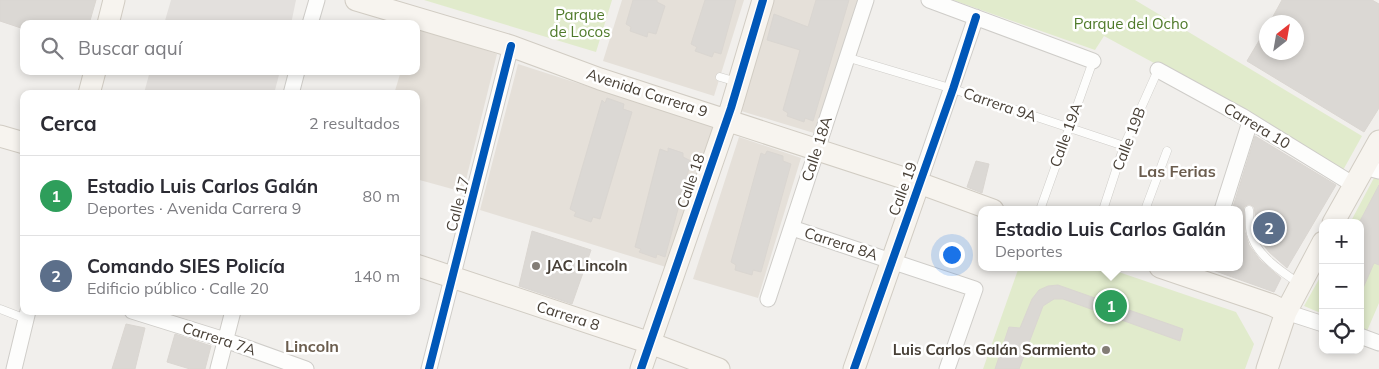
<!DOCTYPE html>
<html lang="es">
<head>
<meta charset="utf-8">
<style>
  body { margin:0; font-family:Mulish,sans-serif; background:#f2f2f3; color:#2b2b33 }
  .controls { position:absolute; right:15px; bottom:15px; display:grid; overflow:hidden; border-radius:10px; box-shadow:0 2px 8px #0003 }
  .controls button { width:45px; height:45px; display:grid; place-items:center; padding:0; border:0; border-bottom:1px solid #e1e1e2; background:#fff; color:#2b2b33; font:25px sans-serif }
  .compass { position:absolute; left:1259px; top:15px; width:45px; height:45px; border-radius:50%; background:#fff; box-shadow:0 2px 8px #0003; rotate:31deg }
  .you { position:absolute; left:951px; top:254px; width:18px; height:18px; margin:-12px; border:4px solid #fff; border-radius:50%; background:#1a73e8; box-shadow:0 0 0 8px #1a73e833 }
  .badge { display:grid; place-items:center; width:32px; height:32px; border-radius:50%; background:#d93025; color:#fff; font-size:16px; font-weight:700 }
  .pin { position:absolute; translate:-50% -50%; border:2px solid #fff; box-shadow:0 1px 5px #0006 }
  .popup { position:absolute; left:978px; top:206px; width:265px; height:65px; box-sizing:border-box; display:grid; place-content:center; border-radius:10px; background:#fff; filter:drop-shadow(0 1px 4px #0005); font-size:16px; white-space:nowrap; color:#7c7c81 }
  .popup b { font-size:19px; color:#2b2b33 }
  .popup::after { content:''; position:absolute; left:50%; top:100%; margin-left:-10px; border:10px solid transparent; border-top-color:#fff }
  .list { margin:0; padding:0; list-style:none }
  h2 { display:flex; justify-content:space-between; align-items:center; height:65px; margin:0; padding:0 20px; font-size:21px }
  h2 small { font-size:16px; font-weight:400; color:#7c7c81 }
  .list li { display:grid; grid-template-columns:32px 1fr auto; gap:15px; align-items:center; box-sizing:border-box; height:80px; padding:0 20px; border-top:1px solid #e1e1e2 }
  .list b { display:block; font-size:19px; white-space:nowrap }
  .list p { margin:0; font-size:16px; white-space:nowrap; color:#7c7c81 }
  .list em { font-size:16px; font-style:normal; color:#7c7c81 }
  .icon { flex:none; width:28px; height:28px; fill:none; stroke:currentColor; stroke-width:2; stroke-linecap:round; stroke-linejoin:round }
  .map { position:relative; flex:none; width:1379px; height:369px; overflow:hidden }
  .search { position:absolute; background:#fff; box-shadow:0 2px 8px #0003; left:20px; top:20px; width:400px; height:55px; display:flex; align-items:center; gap:12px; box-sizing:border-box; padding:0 18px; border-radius:10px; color:#7c7c81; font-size:19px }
  .panel { position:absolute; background:#fff; box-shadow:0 2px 8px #0003; left:20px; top:90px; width:400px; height:225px; border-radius:10px }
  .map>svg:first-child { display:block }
  .residential { fill:#e5e0d9 }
  .green { fill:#e1ebcc }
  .parking { fill:#e3e0dd }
  .building { fill:#dbd8d4; stroke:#dad6d1 }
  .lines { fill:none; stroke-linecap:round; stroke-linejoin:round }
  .lane-casing { stroke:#cfcdc9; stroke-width:9 }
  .street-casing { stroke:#cfcdc9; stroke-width:17 }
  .secondary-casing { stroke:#d1ccc3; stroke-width:23 }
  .lane { stroke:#fdfdfc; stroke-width:8 }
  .street { stroke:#fdfdfc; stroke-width:15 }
  .secondary { stroke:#f7f4ef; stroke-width:21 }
  .cycleway-casing { stroke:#fff; stroke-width:11 }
  .cycleway { stroke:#0057b8; stroke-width:8 }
  .poi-dot { fill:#837d76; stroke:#fff; stroke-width:2 }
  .labels { text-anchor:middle; stroke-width:5; stroke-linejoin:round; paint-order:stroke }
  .park-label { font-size:15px; fill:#4f7a2a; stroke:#fff }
  .street-label { font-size:15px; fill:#484037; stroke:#fff }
  .poi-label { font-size:15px; font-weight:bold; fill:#484037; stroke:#fff; text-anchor:start }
  .neighbourhood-label { font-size:16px; font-weight:bold; fill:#6b5d4e; stroke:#fff }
</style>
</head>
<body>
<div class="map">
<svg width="1379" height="369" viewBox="0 0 1379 369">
  <rect width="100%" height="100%" fill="#f1efec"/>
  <path class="residential" d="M622,0H744L714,96L603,61Z
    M773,0H858L814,133L741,111Z
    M416,27L497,54L463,192L416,179V94H394L401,71H416Z
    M518,64L714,127L666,267L480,210Z
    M739,137L801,158L758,298L693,279Z"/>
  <path class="green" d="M424,0H612L596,52Z
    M953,0H1135L1362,136L1342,172L1254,117L1104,36L1095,50Z
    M1376,174L1379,175V303L1367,331L1360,329V223H1350Z
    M1019,267H1104L1236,312L1254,344L1245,369H983Z
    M1323,272V314L1304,306Z"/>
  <path class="parking" d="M171,0H296L291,24H164Z
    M150,71H280L274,94H148L144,93Z"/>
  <path class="building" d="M0,0H96L89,24H24V29L0,21Z
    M633,0H657V2L665,6L656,34L648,32L647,37L630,31L631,27L626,24Z
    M705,0H736L721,54L714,52L712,57L695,51L697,47L691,44Z
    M816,0H849L813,121L805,118L804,122L787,116L788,113L783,110L800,50L767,40L774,14L808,27Z
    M1282,0H1372L1379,4V108L1364,132L1247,61L1266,29V52H1296V22H1270Z
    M607,98L624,104L623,109L632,112L600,219L593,217L591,222L574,216L576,212L570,209L602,100L605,103Z
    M1255,136L1336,185L1287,268L1269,252L1259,239L1254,207L1249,204L1244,207L1245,232L1249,245L1260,260L1281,278L1274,292L1207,268L1240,267V210H1232Z
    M668,148L683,153V157L691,161L665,257L657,254L656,258L639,252L641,249L635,247L660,149L668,152Z
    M767,151L783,156V161L791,164L761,272L753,270L752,275L735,270L736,265L731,262L761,153L765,155Z
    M976,161L989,164L982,193L967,187Z
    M1379,185V265L1374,263L1360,295V221Z
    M532,231L591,250L572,304L519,286Z
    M1058,285L1183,329L1180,341L1063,299H1054L1043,306L1019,369H995L1009,327L1020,328L1032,299L1039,290L1048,286Z
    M126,324L145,328L135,369H112Z
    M175,334L211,346L205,369H190L167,362Z"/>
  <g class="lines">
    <defs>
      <path id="lane" d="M846,57L953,89L1124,146
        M720,77L737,82
        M1040,210L1093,61
        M1103,210L1124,146L1158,70
        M1145,210L1167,151
        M1249,210C1250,217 1249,227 1251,234C1257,256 1282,272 1300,284
        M0,309L26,319"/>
      <path id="street" d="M929,0L1093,61
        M310,24L317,0
        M1158,70L1242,116L1354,185
        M291,94L297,71
        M1364,167L1379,171
        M919,183L976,17
        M1222,210L1250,122
        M792,228L975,289L947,369
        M768,299L866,0
        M132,311L225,340L306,369
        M1286,312L1323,324
        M1360,336L1379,343
        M14,369L28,311
        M218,369L233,311
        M429,369L511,46"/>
      <path id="secondary" d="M356,0L511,46L600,79L919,183L993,210
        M108,24L114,0
        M89,94L95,71
        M0,136L24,143
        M1333,223L1379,141
        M416,265L650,343L719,369
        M1160,267L1272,305L1286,312
        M641,369L731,108L763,0
        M854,369L919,183
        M1267,369L1286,312L1323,242"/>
    </defs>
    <use href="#lane" class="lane-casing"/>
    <use href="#street" class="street-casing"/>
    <use href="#secondary" class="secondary-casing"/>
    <use href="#lane" class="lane"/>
    <use href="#street" class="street"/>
    <use href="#secondary" class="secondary"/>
    <defs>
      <path id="cycleway" d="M429,369L511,46
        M641,369L731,108L763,0
        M854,369L953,89L976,17"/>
    </defs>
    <use href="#cycleway" class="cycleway-casing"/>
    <use href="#cycleway" class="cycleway"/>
  </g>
  <g class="poi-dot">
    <circle cx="536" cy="266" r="5"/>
    <circle cx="1106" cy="350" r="5"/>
  </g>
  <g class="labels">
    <g class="park-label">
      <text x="580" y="20">Parque<tspan x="580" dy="17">de Locos</tspan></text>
      <text x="1131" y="29">Parque del Ocho</text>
    </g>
    <g class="street-label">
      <text transform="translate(647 93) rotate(18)" y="5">Avenida Carrera 9</text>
      <text transform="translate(1000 105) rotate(19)" y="5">Carrera 9A</text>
      <text transform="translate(1257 126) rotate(31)" y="5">Carrera 10</text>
      <text transform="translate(1066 135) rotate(-70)" y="5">Calle 19A</text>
      <text transform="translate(1129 139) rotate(-69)" y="5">Calle 19B</text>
      <text transform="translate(817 149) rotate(-72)" y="5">Calle 18A</text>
      <text transform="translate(691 181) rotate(-71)" y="5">Calle 18</text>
      <text transform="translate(903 189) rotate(-70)" y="5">Calle 19</text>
      <text transform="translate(458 204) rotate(-76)" y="5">Calle 17</text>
      <text transform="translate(841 244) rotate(18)" y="5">Carrera 8A</text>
      <text transform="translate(568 316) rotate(18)" y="5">Carrera 8</text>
      <text transform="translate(219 339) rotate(18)" y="5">Carrera 7A</text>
    </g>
    <g class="poi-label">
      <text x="546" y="271">JAC Lincoln</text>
      <text x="1096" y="355" text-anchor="end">Luis Carlos Galán Sarmiento</text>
    </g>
    <g class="neighbourhood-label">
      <text x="1177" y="177">Las Ferias</text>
      <text x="312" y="352">Lincoln</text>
    </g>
  </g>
</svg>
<div class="controls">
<button>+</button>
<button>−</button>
<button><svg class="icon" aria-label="locate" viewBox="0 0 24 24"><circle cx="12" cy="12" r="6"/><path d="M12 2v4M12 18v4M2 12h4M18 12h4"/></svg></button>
</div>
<svg class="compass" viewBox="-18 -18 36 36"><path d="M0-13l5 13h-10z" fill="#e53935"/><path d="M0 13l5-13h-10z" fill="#7c7c81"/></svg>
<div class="you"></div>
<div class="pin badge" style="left:1111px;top:306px;background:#2e9e5b">1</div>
<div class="popup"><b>Estadio Luis Carlos Galán</b>Deportes</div>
<div class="pin badge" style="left:1269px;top:228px;background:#5c6f8a">2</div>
<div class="search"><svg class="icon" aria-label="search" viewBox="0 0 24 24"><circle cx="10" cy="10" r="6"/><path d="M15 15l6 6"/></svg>Buscar aquí</div>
<section class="panel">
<h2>Cerca<small>2 resultados</small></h2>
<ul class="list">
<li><span class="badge" style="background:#2e9e5b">1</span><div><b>Estadio Luis Carlos Galán</b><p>Deportes · Avenida Carrera 9</p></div><em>80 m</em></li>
<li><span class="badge" style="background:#5c6f8a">2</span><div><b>Comando SIES Policía</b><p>Edificio público · Calle 20</p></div><em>140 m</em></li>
</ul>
</section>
</div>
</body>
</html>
